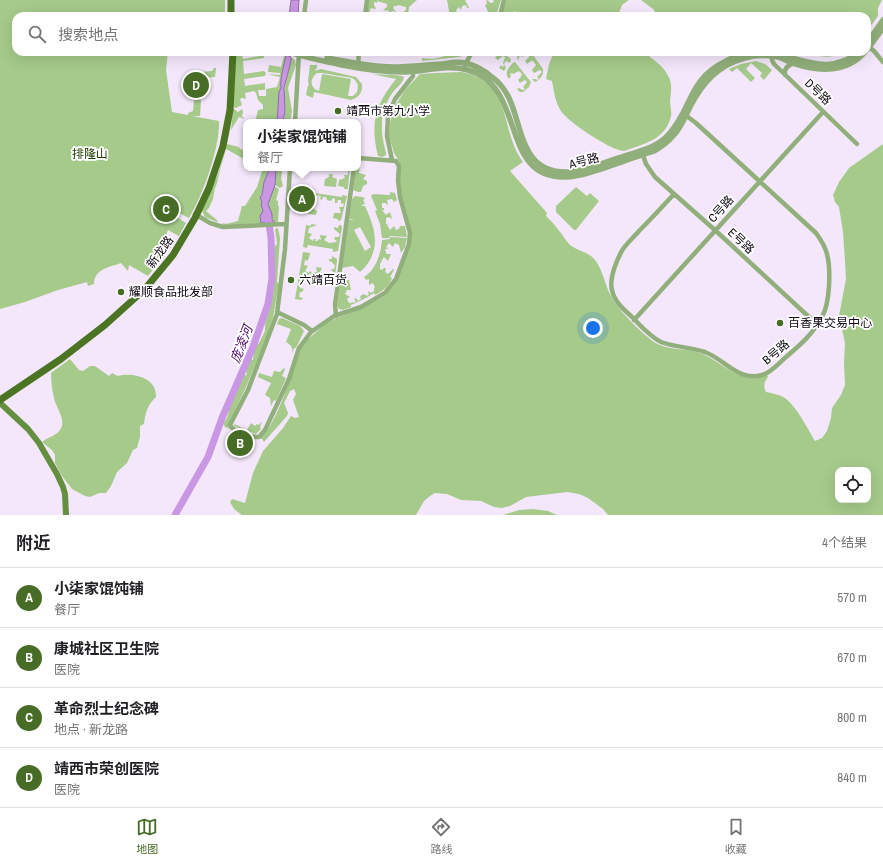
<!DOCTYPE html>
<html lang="zh">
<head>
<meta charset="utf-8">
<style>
  body { margin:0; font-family:"Archivo Narrow","Noto Sans SC",sans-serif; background:#f2f2f2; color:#202124 }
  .controls { position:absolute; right:12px; bottom:12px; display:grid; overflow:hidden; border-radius:8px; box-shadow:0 4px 16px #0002 }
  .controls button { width:36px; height:36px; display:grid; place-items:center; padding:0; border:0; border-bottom:1px solid #e0e0e0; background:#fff; color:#202124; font:20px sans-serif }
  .you { position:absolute; left:593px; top:328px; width:14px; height:14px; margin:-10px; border:3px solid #fff; border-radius:50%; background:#1a73e8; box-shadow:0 0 0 6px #1a73e833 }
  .badge { display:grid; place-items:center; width:26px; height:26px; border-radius:50%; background:#476c25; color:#fff; font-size:13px; font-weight:700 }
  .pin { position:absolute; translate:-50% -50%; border:2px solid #fff; box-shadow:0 1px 4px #0006 }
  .popup { position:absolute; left:243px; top:119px; width:118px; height:52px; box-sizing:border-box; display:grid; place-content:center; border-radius:8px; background:#fff; filter:drop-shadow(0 1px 3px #0005); font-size:13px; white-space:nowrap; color:#757577 }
  .popup b { font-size:15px; color:#202124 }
  .popup::after { content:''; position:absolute; left:50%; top:100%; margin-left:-8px; border:8px solid transparent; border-top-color:#fff }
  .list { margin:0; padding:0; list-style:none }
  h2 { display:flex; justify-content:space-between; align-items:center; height:52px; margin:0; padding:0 16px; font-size:17px }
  h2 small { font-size:13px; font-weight:400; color:#757577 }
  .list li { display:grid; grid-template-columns:26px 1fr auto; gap:12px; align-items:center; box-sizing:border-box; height:60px; padding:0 16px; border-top:1px solid #e0e0e0 }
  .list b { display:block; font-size:15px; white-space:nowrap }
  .list p { margin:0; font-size:13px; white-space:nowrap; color:#757577 }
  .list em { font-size:13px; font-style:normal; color:#757577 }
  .icon { flex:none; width:22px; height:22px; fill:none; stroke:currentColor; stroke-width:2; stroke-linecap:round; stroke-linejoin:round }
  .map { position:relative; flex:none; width:883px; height:515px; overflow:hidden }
  .search { position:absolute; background:#fff; box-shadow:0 4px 16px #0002; left:12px; right:12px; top:12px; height:44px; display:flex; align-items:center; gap:10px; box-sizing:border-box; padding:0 14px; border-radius:12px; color:#757577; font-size:15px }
  .sheet { height:292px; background:#fff }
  nav { display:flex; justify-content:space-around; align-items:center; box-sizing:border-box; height:56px; border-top:1px solid #e0e0e0; background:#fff; font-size:11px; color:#757577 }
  nav a { display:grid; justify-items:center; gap:2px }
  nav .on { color:#476c25 }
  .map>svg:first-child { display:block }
  .green { fill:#a5ca8a; fill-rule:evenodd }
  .water { fill:#c997e3; stroke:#916ca5 }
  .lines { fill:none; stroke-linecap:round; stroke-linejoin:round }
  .river { stroke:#c997e3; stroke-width:7 }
  .minor { stroke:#91af7a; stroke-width:4.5 }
  .tertiary { stroke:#91af7a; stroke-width:5.5 }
  .secondary { stroke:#648f3e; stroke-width:6 }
  .primary { stroke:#4b7522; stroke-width:7 }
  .poi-dot { fill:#476c25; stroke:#fff; stroke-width:1.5 }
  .labels { text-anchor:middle; stroke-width:3.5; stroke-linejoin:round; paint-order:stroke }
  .street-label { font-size:12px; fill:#0f0913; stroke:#fff }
  .poi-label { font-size:12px; fill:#0f0913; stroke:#fff; text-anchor:start }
  .park-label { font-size:12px; fill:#213d01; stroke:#fff }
  .water-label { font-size:13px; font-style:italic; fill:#4e0b68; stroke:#fff }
</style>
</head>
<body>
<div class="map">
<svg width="883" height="515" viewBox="0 0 883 515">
  <rect width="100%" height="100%" fill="#f4e7fb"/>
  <path class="green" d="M0,0H225V16H193L190,15L189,16H16V52H168L166,70L172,112L188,115V113L193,111L194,101L196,99L201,100L200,116H192L219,121C220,148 203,195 189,218L177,212L175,216L186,223L179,236L168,230C165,237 168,240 174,243L148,276L129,265L128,271L121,263C110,267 94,269 94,284L88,286L87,282L58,290L25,302L0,309Z
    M369,0H417L409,7L408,16L407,13L403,12L406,10V7L398,5L397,6H394L393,8L396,12L392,11L391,13L389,12V11L383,10L387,7V4L377,1V3L374,2V5L376,9L371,8L370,10V12L375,14L376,16H366Z
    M447,0H465L469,8H467L466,5L462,6L461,10L459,7L456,10L459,16H461H450Z
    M486,0L489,1L490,3L494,2L493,0H501L496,16H490L485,5L487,4Z
    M506,0H629L622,5L618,16H523L515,11L508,16H502Z
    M641,0H882L878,8V16L867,31V16H658L653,9Z
    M236,52H241L243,59L264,55V58L243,61L244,74L264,71L266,73L265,76L244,79L245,86L265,83V90H258L259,96H266V89L277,87L280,77L267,74L280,75V73L268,72L269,65L281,67L284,56V54L286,55C284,65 283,76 280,86L281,88L277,115V122H270L258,119L257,122H255L258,110L263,109V105L258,100L256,93L254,91L245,93L246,99L242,98L240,99L242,105L236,108L233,107Z
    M452,52H466L462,56L459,57L422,61V58C431,60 445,58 452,52Z
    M498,52H502L511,59L510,63L506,61L504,64L506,68L504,71L499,68L501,65L503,67L504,65L503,63L505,57L503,56L498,60L495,58L498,54L497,53Z
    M520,52L523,53L524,52H531L543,69C544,75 540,80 535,82L532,79H536L537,80L539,79L537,77L542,72L540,70L534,73L532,70L536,65L533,61H531L527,64L525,61L529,57L528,54L522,57L520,55L518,61L517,57Z
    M554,52H645C652,60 662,64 667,74C673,83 671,91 670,101C670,106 672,111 671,116C666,140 643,144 624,151C610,150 568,122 561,111C555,102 554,91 552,81L546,79L549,64Z
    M805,52H841C826,61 820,55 805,52Z
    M291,57L295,60L296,65L288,88L292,111L290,122H284L285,111L284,92Z
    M756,61L765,64L772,70L764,80L760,76L762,73L751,63L746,69L755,78L751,82L737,68L732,72L729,69L741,64Z
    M515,62L531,82L529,87L523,92H520L517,89L519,88L523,90L525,89L523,87L527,82L525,80L520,83L518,80L521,77V76L522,74L519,71L513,74L512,73L510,74L511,76L509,79C504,73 508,68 513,63Z
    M310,65H317V68L314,71L321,69L356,77L362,84C363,92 359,98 351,100L314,92L313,98L306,95L308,85L309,87L308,81ZM317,73H322L352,78L355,80L358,85L357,92L353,96H348L351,79L322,74L319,91C310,88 309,79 317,73Z
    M214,68H216L215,77L202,78L201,90L200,93H197L196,92V75L200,72L212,71Z
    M462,72C514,83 499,130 523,162L510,171L547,213L546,216C551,221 556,226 560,232C563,235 565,240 569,244C576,251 588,251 595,260C603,270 605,286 612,298C618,310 643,334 654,342C670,352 691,347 707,356C725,366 745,386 767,375L768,377C764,382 763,386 766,392C771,393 777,394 781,396C795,402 807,428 815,441L822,438L827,431L831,418L832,408L841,395L845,385L844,363L845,343L841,325L838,321L846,279L845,261L843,232L839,207L835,202L833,195L839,182L849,168L883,144V515H608L603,509L588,498L579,494L567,492L526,497L510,506L502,508L494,507L481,501L461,500L447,494L435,493L430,496L424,501L416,515H242L234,509L230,502L232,499L245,503L253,473L263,451L283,428L291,416L295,418L299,417L293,400L296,394L294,389L290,391L284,403L288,413L287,416L264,442L262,439L260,438C276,427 294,368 301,348L307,340L324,325L332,320L365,307L385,296L396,283L411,239L402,201L400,180V163L394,153L389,136L390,123L393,109L405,90L420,74L435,73ZM838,470H868V500H838Z
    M371,74C379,75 400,74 404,77C403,83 397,87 393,92C379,112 380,130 386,153V155L382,157L378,156C370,123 375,105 396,79Z
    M233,108L238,112L242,109L243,112L242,116L245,119L239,117L231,130Z
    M227,144L239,147L240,149L246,151L244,159L226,149L220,170L217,183L215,188L213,199L209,208L206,211L218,221L217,222L205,217L202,211L218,174Z
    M358,165H360L359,173L366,175L363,179L367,181V184L363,186L361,192H358L353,190L356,168H358Z
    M263,168H270L264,182L261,199L263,211L261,223L226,226L222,224L223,223L226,224L238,221L242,206H245L257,187Z
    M276,168H283L281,178L283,186L280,188L275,185Z
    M348,168H350L348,187V189H344V187L338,186L339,180L345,178L344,175H348Z
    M329,174H333L332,177L337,179L336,187L324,186L325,179L329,177Z
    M274,186L279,189L276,200L278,201V206H279L278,222L274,223C266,212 268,197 274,186Z
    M576,187L587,196L590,193L599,201L576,230H574L556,212V206Z
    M312,190L314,191V193L342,197V195L347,196L341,220L338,221V219L333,218L334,213H341L339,207H343L344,204L341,203V200H338L337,203H335V199L333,198L331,201L327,200L326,197H323L322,200L320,199L321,196L317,195L315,198H313L312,203L316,204L313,208L317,211L316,215L308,214Z
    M390,192L395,193L397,200L394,202L392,199L387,200L388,204L387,205L386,203H382V208H384V210H382L386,215L390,212L392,219L389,217L386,218V224H388L387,225L390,230L394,226L396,230L399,229L400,226H405L407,237L390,236L389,238H382L380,224L375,211L377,210L371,196L373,194L390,195Z
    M355,196L363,197L365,199L363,200L365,204L362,205V206H365C373,224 380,241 370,260C367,265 364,269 360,272L353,266L342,268L349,220H355L349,219L352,199ZM360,227L371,247L365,251L354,230Z
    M311,224L317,225L309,228L308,233L312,234L309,238L313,241L314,239H316L315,241H317L319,239L321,240L320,235L327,236L324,240L329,243L331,242L330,243L336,242L337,241L334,239L335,237H339L340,234L334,229V227L338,228L339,225H341L342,228L338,251L333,252V249L308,245L307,248L303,247L306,225L311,226Z
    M278,228L280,238L277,282L279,284L273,318L263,346L246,387L228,426L230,429L225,427L223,423C229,418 229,409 230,402C231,399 242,377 244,374L246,376L247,372L244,373V370L250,358L253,360L254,349L259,343L265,331V324L271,302V294L274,289V270L275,266L273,261L275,259C271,254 272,248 277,244L275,229Z
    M390,237L407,238L405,247L401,253L399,245L395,243L393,247L389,243L386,247L388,248L387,249H385V250L386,252V254H391L388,261L384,257L381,262L382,263H380V269L382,270L384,268H386L385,272L388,274L393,269L394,270L390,277L392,278C389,286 383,291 375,295L374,293L366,298L351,305V307L343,310L339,309L337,305L341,280H349L351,290H347L345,294L350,297L347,299L349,303L356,302L354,299L356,298L358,301L361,299L360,296L364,294L367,296L369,294L368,292L369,291L371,293L374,291V288L375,287L373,283L369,285V279L366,280L364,277C376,270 381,253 382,240L390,239Z
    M303,252L310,253L309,258L307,261L305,260L304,265L308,266L305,271L309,273L310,271L313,274L315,272H317L316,267L322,268L320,272L325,275L326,274V275H330L333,272L331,269H334L335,265L333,264L332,262L329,261V259H332V256L337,259V261L335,276L332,278H327L328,276L309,274L308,276L303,278L300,288L308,290L304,289L302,292H300L299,297L303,298L301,300L295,299Z
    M282,318L300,326L304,331L296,348H294L292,354C293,349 292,345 286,342L291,329L277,324L279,319Z
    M70,359L79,370L83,371L90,366H95L109,376L112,373L118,376C132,372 157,377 156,397C148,404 145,413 144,424L140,426V437L137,448L133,450L127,463L117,472L111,486L106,493H99L90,497L85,496L72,489L62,476L55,463V455L52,450L42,442C48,437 56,436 60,430C67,420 56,408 54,398C52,390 51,381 51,373Z
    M284,368L285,369L282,376L286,378L276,401L274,400L271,406L270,398L265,395L271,383L258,377L259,373L272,377L274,371L280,372Z
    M262,421L260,428L261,429L256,434L234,426V424L247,430L251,423L255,426L257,424L259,425Z
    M533,509L548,511L557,515H503L519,510Z"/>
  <path class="water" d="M291,0H299L298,16H289Z
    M286,55L291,57V61L284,88L285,111L283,122H277L279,92L281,88C279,82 285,62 286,55Z
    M270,168H276L275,185L268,204L272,214V220L274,221V223H261L260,216L263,211L261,205L262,202L260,197L262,195L264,182Z"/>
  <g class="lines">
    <path class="river" d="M175,515L208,457L222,418L253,347L268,304L272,278L271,237L268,218"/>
    <path class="minor" d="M304,16L306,0
      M365,16L367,0
      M500,16L504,0
      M868,46L874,51L883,62
      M771,53L772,60L774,64L857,144
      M465,65L472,52
      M358,66L359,52
      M785,75C784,69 788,65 794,63
      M295,122L299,52
      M642,152L646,164L655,177L716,231L809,317L819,322
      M392,160L387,136L388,116L395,99L413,76V69
      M290,168L285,249L277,314L248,390L230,425C234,433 251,437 259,437L265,430L289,379L299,348L311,332L334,316L361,307L385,293L396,279L409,244L410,233L400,197L398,180L399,166L396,161L358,158
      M674,194C663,206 651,219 639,231C634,237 627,243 623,249C617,259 609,278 612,290C614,301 623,309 631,316C640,325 649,336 661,342C674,347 690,347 705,352C724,359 739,382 762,375C771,373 779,363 786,357C800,345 813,334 822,317C830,303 831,270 827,254C825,246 821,240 816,233L696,123L684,114
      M195,214L210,223L223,227L285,224
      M277,312L304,325L312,331
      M336,316L335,304L337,291L354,168
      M634,320L823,112"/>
    <path class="tertiary" d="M867,43L883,20
      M867,50L883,28
      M289,52C306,58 324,61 342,65C362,69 381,72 402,72C423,72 447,64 468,70C528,87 498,180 567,177C585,176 603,168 619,163C631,158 642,155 654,151C661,147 668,142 673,136C681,128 685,117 690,107C702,83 718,65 745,58C755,55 767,55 778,57C784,59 789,62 795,64C819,72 847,73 865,52
      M768,52C777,52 784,55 792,58C819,66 836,69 860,52
      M327,58C349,62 371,67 393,67C409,67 425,65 441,64C449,63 458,61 465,63C475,65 485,71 492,77C499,82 505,90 509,98C523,128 521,173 567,172C585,172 604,162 622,157C632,153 644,151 653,146C659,143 664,140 668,135C693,108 687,80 726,61C735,56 743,53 752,52"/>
    <path class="secondary" d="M0,403L28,429L39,443L57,474L63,487L65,494L66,515"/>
    <path class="primary" d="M231,0V16
      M0,400L61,359L105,325L145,289L173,255L195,218L209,188L223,146L230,110L233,52"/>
  </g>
  <g class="poi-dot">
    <circle cx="338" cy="111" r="4"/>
    <circle cx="291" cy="280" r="4"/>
    <circle cx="121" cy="292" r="4"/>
    <circle cx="780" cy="323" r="4"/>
  </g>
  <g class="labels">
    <g class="street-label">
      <text transform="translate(818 92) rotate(44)" y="4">D号路</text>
      <text transform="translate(584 161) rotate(-14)" y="4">A号路</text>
      <text transform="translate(721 209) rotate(-48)" y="4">C号路</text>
      <text transform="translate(741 241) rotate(43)" y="4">E号路</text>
      <text transform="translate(160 252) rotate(-54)" y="4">新龙路</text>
      <text transform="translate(776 352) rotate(-40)" y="4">B号路</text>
    </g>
    <g class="poi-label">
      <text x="346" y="115">靖西市第九小学</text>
      <text x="299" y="284">六靖百货</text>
      <text x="129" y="296">耀顺食品批发部</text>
      <text x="788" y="327">百香果交易中心</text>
    </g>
    <g class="park-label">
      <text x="90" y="158">排隆山</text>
    </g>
    <g class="water-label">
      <text transform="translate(241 344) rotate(-69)" y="5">庞凌河</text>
    </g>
  </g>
</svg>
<div class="controls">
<button><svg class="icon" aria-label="locate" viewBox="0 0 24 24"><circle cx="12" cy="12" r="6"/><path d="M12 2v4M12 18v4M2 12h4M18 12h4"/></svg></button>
</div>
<div class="you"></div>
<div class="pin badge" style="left:302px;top:199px">A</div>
<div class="popup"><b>小柒家馄饨铺</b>餐厅</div>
<div class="pin badge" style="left:240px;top:443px">B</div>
<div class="pin badge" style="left:166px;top:209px">C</div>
<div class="pin badge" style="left:196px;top:85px">D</div>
<div class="search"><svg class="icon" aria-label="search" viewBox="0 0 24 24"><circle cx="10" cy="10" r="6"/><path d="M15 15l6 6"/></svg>搜索地点</div>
</div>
<section class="sheet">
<h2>附近<small>4个结果</small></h2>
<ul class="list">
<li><span class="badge">A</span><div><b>小柒家馄饨铺</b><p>餐厅</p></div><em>570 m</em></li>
<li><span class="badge">B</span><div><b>康城社区卫生院</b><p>医院</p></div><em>670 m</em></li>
<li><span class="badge">C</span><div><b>革命烈士纪念碑</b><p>地点 · 新龙路</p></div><em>800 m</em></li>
<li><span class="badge">D</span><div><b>靖西市荣创医院</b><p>医院</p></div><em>840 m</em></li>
</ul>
</section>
<nav>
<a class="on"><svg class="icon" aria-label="map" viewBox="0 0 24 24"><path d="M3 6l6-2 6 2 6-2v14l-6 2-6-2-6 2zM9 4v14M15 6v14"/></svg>地图</a>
<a><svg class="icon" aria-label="directions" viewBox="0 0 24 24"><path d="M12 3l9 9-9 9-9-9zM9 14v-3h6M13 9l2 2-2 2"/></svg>路线</a>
<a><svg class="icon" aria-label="saved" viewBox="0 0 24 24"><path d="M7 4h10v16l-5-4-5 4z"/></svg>收藏</a>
</nav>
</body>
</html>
